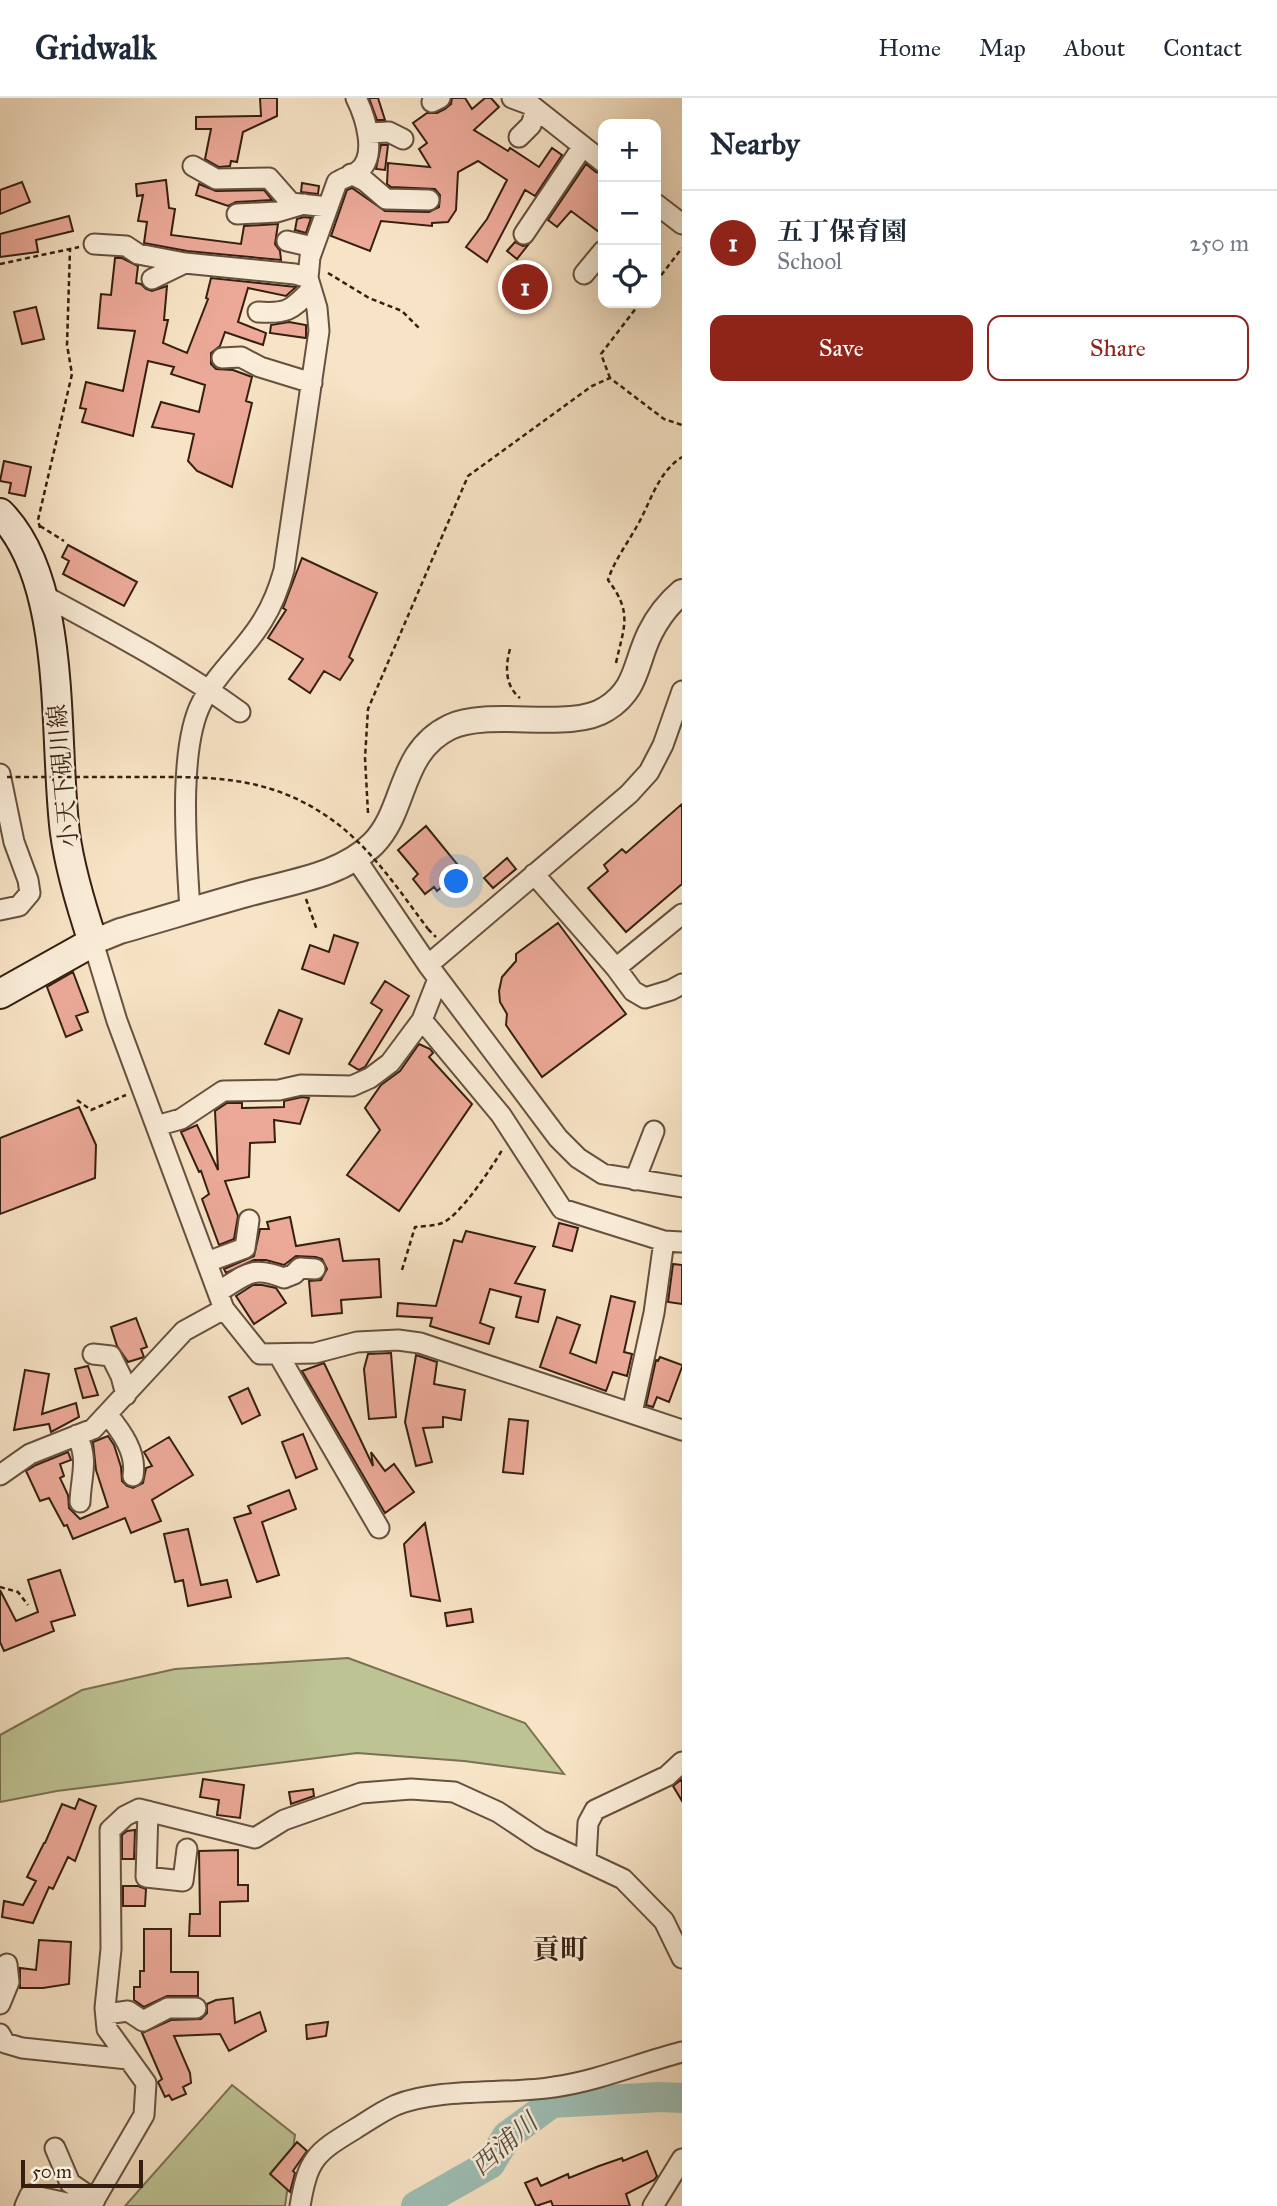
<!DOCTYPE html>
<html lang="en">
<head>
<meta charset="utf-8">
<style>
  body { margin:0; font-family:"IM FELL Great Primer","Noto Serif JP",serif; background:#f6f6f7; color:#1f2937 }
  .controls { position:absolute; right:21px; top:21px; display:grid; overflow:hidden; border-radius:14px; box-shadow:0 7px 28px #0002 }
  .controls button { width:63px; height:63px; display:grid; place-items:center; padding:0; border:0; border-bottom:2px solid #e0e1e3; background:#fff; color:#1f2937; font:35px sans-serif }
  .scale { position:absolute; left:21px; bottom:18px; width:122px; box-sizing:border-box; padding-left:7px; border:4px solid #351f11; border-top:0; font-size:19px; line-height:24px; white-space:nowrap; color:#351f11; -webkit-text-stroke:5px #faedd9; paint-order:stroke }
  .you { position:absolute; left:457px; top:784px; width:24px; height:24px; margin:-18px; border:5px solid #fff; border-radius:50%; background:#1a73e8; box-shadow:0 0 0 10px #1a73e833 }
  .badge { display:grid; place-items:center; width:46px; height:46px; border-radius:50%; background:#8f2418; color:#fff; font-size:23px; font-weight:700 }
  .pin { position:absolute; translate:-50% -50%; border:4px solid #fff; box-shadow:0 2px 7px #0006 }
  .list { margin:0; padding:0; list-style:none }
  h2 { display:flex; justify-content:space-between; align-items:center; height:91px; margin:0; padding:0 28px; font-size:30px }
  h2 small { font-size:23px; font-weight:400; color:#747a83 }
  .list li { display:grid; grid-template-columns:46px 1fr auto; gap:21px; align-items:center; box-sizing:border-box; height:105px; padding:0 28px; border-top:2px solid #e0e1e3 }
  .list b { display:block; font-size:26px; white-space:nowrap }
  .list p { margin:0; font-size:23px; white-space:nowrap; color:#747a83 }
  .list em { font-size:23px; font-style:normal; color:#747a83 }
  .actions { display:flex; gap:14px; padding:21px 28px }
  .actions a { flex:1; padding:16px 0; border:2px solid #8f2418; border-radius:14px; text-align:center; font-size:24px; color:#8f2418 }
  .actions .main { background:#8f2418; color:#fff }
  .icon { flex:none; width:38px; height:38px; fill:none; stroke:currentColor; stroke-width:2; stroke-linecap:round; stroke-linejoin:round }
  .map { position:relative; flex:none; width:682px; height:2108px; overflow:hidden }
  header { display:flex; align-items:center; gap:42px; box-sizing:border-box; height:98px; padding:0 35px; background:#fff; border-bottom:2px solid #e0e1e3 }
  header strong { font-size:33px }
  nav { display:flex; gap:38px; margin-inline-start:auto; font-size:24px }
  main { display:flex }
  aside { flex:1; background:#fff }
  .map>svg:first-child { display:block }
  .green { fill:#bec394; stroke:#7a7152; stroke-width:2 }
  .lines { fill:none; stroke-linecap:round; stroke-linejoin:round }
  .river { stroke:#9dbeb4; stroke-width:30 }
  .building { fill:#eca998; stroke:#351f11; stroke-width:2 }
  .minor-casing { stroke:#66503e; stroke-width:23 }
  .tertiary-casing { stroke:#66503e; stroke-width:28 }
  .secondary-casing { stroke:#351f11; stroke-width:32 }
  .path { stroke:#351f11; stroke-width:2.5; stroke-dasharray:5 3.5; stroke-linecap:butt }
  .minor { stroke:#faedd9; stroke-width:19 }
  .tertiary { stroke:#faedd9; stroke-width:24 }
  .secondary { stroke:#faedd9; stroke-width:28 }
  .path-bridge { stroke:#351f11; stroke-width:2.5; stroke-dasharray:5 3.5; stroke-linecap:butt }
  .labels { text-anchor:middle; stroke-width:5; stroke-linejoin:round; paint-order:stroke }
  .street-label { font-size:24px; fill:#351f11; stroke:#faedd9 }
  .water-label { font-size:26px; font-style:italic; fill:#544f42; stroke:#faedd9 }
  .quarter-label { font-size:28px; font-weight:bold; fill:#351f11; stroke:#faedd9 }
</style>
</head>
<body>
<header>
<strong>Gridwalk</strong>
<nav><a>Home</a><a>Map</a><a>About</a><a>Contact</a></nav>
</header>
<main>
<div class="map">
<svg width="682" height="2108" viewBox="0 0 682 2108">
  <rect width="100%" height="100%" fill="#f7e3c5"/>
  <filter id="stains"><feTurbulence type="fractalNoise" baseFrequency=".00286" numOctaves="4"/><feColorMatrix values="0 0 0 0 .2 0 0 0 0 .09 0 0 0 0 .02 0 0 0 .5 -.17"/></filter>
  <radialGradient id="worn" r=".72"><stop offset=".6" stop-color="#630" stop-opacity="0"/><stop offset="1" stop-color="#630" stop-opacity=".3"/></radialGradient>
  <path class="green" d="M348,1560L525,1625L564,1676L464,1663L357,1655L57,1693L0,1704V1637L82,1592L175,1571Z
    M232,1987L295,2037L285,2108H125Z"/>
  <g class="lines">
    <path class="river" d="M416,2108L490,2066L507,2038L552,2005L660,1999L682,2000"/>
  </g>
  <path class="building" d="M260,0H277V18L243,34L237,64L231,63L230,68L219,69L205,61L211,31H196V19L261,18Z
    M369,0H378L385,22H377Z
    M452,0H465L472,11L485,0H491L499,9L474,32L508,53L510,50L539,69L552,50L562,57L535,98L525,92L487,164L466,149L487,121L507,82L478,63L458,74L456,112L448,124L432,125V128L381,123L370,153L331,138L347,92L352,90L385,113L429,114L439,109L440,97L435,91L391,89L387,86L388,65L430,69L419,51L427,45L413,25L427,15H437L445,11L451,6Z
    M381,47H388L385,72L376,71Z
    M586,66L596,74L603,76V137L571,113L557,129L548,122Z
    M166,82L169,110L175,111L171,137L241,146L244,128L278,126L275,146L280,153L281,162L187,153L144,145L147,124L138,123L143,97L137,98L136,86Z
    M22,84L30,104L0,116V92Z
    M302,85L319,88L318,96L301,94Z
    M199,86L216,93L264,92L272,102L236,104L228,108L196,97Z
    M69,118L73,133L36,142L38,154L0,159V136Z
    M304,119L311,120L306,135L295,132L297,121Z
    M515,144L523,148L528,147L517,161L507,153Z
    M115,160H122L138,168L136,185L141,186L146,191L152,193L167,188L164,222H168L163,245L187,255L208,201L206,200L211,180L296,189L286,198L248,190L238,224L266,235L263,247L225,234L220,248L211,255V266L216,271L233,272L252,279L246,303L252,305L232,389L197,373L188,363L194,336L152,329L161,304L199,314L205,287L171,276L174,269L148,263L133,338L82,324L86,311L80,310L86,284L123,293L135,233L98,230L101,196L111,197Z
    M36,209L44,241L22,246L14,214Z
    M289,224L306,227V240L270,235L271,227Z
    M4,363L31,369L25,398L9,395L11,385L0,383Z
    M68,447L137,484L124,508L63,476L69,463L62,459Z
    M302,460L377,495L349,559L353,562L340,582L324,573L310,595L289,581L303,561L268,540L286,512L283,510Z
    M682,706V786L626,834L588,790L608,773L604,767L622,751L626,755Z
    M426,728L462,772L437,793L434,789L425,796L413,781L418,776L398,752Z
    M507,760L516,771L493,790L484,780Z
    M558,825L626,916L542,979L506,927L507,916L500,904L499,893L502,879L516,863V856Z
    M334,837L358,845L344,886L302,871L310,847L329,854Z
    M73,874L88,914L76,918L82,932L66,939L47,889Z
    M385,883L409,898L365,969L359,972L349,966L382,912L371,905Z
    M279,912L302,921L289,956L265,946Z
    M419,946L430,951L433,955L429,959L472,1006L399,1113L347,1077L380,1032L365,1010L381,987L400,973Z
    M302,999L309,1000L300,1026L274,1022L275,1044L250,1045L249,1079L225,1083L238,1118L234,1141L219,1147L202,1101L209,1096L201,1073L199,1074L181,1034L197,1027L218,1072L215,1013L227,1005H242V1010L284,1009V1003Z
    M79,1009L96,1047L95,1080L0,1116V1040Z
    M290,1119L296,1148L339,1141L343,1163L379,1161L381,1199L341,1202L342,1215L312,1218L309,1183L321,1182L327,1171L322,1161L316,1159L296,1158L284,1167L266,1162H254L226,1175L224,1171L254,1158L260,1131H269L267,1124Z
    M559,1125L578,1130L572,1153L553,1148Z
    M466,1133L535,1149L515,1185L545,1192L538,1224L516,1219L521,1199L490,1191L480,1225L494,1230L489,1246L430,1228L432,1220L397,1218L398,1205L436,1208L454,1142L462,1144Z
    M673,1166L682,1167V1206L668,1204Z
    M253,1187H262L276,1190L286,1205L254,1226L236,1198Z
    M611,1198L635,1204L624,1254L632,1256L627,1278L613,1274L606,1293L540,1269L557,1219L580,1227L570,1255L596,1265Z
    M136,1220L147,1249L141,1251L144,1259L128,1264L117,1248L111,1229Z
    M391,1255L396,1319L369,1321L364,1271L368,1256Z
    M416,1257L437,1264L434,1286L465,1292L461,1322L443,1319V1329L423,1330L432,1364L416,1368L405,1324Z
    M660,1259L682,1267V1269L669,1304L657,1299L653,1309L646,1307L656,1262L658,1263Z
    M324,1265L373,1368L371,1354L385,1373L394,1366L414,1394L385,1415L302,1273Z
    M88,1268L98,1297L83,1300L75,1271Z
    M25,1272L49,1276L42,1316L76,1305L79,1319L51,1334L49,1326L14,1332Z
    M248,1290L260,1317L242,1326L229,1299Z
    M509,1321L528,1323L523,1376L503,1374Z
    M303,1336L317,1371L296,1380L282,1344Z
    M108,1338L114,1347L121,1369L122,1383L127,1388L133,1390L143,1385L146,1370L152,1368L144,1354L169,1339L193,1377L152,1402L161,1423L131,1435L125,1420L73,1441L67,1427L64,1428L49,1400L40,1403L26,1373L36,1367L68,1354L71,1362L60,1366L64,1378L60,1380L68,1397L69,1410L80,1421L108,1409L96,1372L93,1344Z
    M289,1392L296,1411L262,1424L279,1477L257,1484L234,1420L251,1415L248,1408Z
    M425,1425L440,1503L411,1498L404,1446Z
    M188,1431L201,1487L227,1482L231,1499L188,1508L183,1482L175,1484L164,1436Z
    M60,1472L75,1517L51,1524L54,1533L4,1553L0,1544V1492L16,1523L38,1514L28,1482Z
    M471,1511L473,1524L447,1528L445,1515Z
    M203,1681L244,1687L240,1720L217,1717L219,1702L200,1699Z
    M682,1681V1703L673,1688Z
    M313,1691L314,1698L291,1706L289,1694Z
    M79,1701L96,1708L75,1763L68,1759L53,1791L49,1789L33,1825L2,1819L4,1803L23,1807L36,1783L27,1779L44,1745H45L62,1706L75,1711Z
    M135,1732L134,1761H122V1737L127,1733Z
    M238,1752V1787H248V1803L220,1804V1838H189L190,1816H200L199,1753Z
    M123,1788H138L146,1791L145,1808H123Z
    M144,1831H171V1874H198V1898H167L144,1909L134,1902V1889H140V1873H144Z
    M39,1842L71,1844L69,1886L43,1890H20V1870L36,1872Z
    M233,1900L235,1925L260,1914L266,1933L229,1953L220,1936L174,1938L190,1975L191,1985L183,1989L186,1996L172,2002L169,1997L165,1999L158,1984L162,1981L142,1935L171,1922L201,1921L207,1915V1906L216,1902Z
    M328,1924L326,1938L307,1941L306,1927Z
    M297,2044L307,2053L293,2073L295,2075L290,2094L270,2076Z
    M647,2053L657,2078L654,2082L626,2096L630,2108H553L551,2103L536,2108L525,2085L537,2080L541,2088L568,2076L569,2080L599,2068L622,2060L623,2063Z"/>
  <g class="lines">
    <defs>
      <path id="minor" d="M512,0L531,7L603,64
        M432,4L440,0
        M368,35L389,34L403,41
        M519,39L531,27L536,11
        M193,68L216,81L269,80L291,105L328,109
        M351,76L365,83L386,101L429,102
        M656,106L682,126
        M237,116L277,114L304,106
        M524,136L583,48
        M287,143L313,149
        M94,146L126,148L138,156L185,165L295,176L308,180
        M584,176L603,153
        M152,181L185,165
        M258,214C288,216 291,212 311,192
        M222,260L241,259L260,269L312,285
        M43,497C110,533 178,569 240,614
        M0,676L14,744L28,782L30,795L19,808L0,812
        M356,761L428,867L629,696L649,674L663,647L682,593
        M534,776L616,870L682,816
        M190,813C187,759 177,651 202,604C218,573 246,551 263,522C273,506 279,490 284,472L319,233L317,210L308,180L310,159L337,84C343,80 351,78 357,74C379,60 365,18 356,0
        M93,844L117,923L224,1211L260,1256L315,1255L357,1244L398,1242L420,1245L682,1332
        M428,867L558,1040L578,1060L603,1076L682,1089
        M616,870L633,893L645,900L671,892L682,886
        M422,922L501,1017L562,1111L664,1143L682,1144
        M156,1028L181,1021L223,993L279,992L301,987L352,988L370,980L390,965L422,922L438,881
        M635,1082L654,1033
        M207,1164L245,1150L249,1122
        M218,1194C246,1177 251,1167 284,1180L294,1176L300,1170L315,1171
        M93,1256L111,1258L121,1278L126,1297
        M278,1256L379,1430
        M632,1315L654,1215L664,1143
        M107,1316C122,1334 137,1355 133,1378
        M77,1337C89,1363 81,1377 80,1404
        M0,1377L30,1356L93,1331L184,1233L224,1211
        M148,1713L146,1779L183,1783L187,1751
        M586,1762L588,1725L595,1712L667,1678L682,1664
        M0,1906L9,1884L7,1866
        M106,1916L128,1913L143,1923L168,1910H196
        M0,1936L5,1945L22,1950L128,1961
        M55,2050L70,2085L95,2102
        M25,2108L30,2097L81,2108
        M91,2108L144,2017L146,1985L107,1931L105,1910L111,1851L110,1732L125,1718L139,1711L255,1740L284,1722L361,1695L411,1691L454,1694L498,1714L540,1742L623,1781L664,1823L682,1860
        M300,2108C308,2061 315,2055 355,2031C368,2023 382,2013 396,2007C441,1989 506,1997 554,1989C598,1983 639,1965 682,1954
        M653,2108L682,2061"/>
      <path id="tertiary" d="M93,844L120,833C162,821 204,808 247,796C289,784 341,778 373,746C407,712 398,654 450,629C490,610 571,634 606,611C638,591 635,565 650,535C658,519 669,505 682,494"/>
      <path id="secondary" d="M0,415C69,484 53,642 65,735C70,772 81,808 93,844L0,896"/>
    </defs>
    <use href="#minor" class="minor-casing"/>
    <use href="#tertiary" class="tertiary-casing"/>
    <use href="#secondary" class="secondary-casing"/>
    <path class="path" d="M0,166L79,149
      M328,175L369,200L402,213L419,230
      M656,184L682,150
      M610,280L601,256L640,205
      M40,428L64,443
      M40,430L38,422L72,276L67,247L70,151
      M510,551C505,569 505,588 520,600
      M616,565C624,528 633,515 608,482C614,463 627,446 637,428C651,404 657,375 682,359
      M368,715L365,660L368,611L468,378L592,288L610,280L664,321L682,327
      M306,801L317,832
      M428,831L436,839
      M77,1002L91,1012L126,997
      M402,1172L415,1129C423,1128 434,1128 442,1125C459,1119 493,1068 502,1052
      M0,1489L18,1494L28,1507"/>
    <use href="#minor" class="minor"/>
    <use href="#tertiary" class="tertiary"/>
    <use href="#secondary" class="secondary"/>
    <path class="path-bridge" d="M7,679C50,679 92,679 135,679C205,679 264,676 325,717C368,745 398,791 428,831"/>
  </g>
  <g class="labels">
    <g class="street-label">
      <text transform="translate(63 678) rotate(-95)" y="8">小天下硯川線</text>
    </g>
    <g class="water-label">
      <text transform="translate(504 2046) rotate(-41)" y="9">西浦川</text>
    </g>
    <g class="quarter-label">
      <text x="560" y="1861">貢町</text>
    </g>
  </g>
  <rect width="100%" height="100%" filter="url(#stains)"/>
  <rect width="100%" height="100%" fill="url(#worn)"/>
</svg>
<div class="controls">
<button>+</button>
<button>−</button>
<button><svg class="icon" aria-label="locate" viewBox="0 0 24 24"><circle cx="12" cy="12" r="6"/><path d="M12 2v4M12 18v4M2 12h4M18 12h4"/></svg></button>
</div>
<div class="scale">50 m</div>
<div class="you"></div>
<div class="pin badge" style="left:525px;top:189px">1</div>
</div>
<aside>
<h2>Nearby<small></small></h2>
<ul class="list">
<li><span class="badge">1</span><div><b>五丁保育園</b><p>School</p></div><em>250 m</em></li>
</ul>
<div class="actions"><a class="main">Save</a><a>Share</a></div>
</aside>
</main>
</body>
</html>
